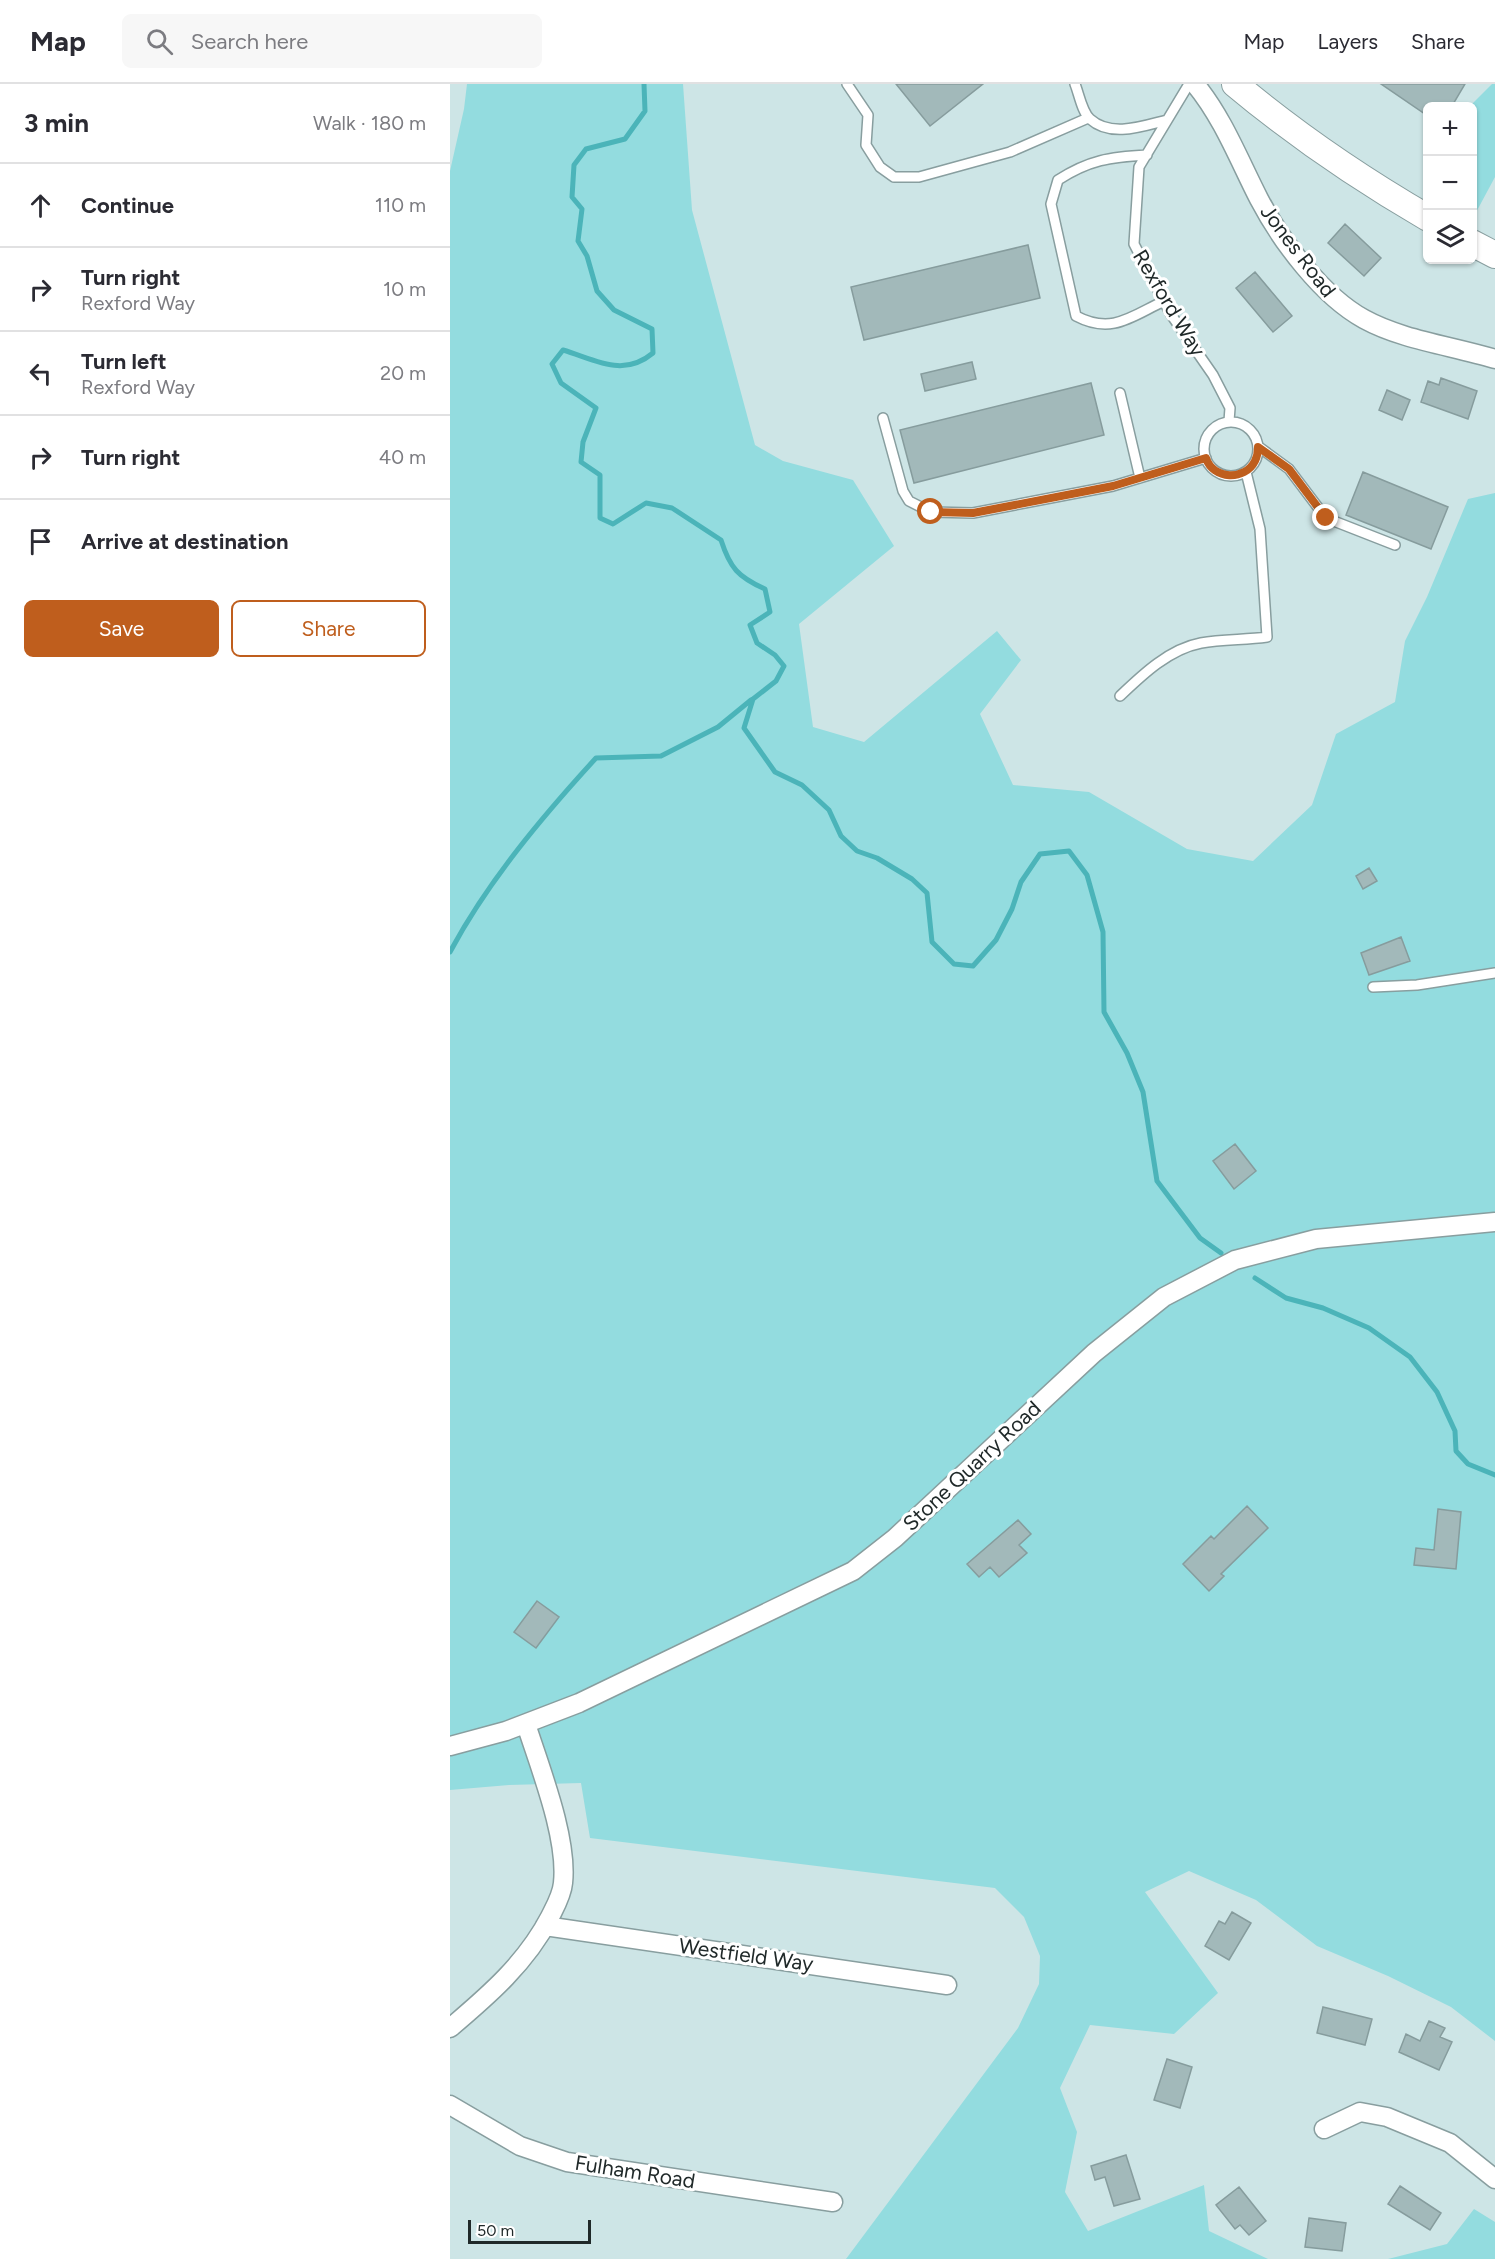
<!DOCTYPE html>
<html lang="en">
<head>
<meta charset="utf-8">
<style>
  body { margin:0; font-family:Figtree,sans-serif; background:#f7f7f7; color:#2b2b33 }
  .controls { position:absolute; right:18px; top:18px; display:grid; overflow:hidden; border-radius:9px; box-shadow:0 2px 4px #0004 }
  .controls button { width:54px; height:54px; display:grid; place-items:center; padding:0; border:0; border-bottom:2px solid #e1e1e2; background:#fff; color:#2b2b33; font:30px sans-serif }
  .scale { position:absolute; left:18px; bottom:15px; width:123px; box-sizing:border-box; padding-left:6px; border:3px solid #202929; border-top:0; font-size:16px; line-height:21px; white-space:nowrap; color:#202929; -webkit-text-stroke:4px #fff; paint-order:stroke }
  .stop { position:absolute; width:18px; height:18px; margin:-14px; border:4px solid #bf5e1d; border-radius:50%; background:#fff }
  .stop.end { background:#bf5e1d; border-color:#fff; box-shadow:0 2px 6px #0008 }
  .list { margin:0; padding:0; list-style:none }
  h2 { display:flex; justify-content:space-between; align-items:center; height:78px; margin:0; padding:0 24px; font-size:26px }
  h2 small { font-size:20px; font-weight:400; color:#7c7c81 }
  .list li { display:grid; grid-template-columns:39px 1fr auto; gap:18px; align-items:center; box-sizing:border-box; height:84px; padding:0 24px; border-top:2px solid #e1e1e2 }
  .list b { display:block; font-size:22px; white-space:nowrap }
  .list p { margin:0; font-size:20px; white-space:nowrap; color:#7c7c81 }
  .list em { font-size:20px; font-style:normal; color:#7c7c81 }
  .actions { display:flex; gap:12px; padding:18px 24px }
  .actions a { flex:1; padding:14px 0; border:2px solid #bf5e1d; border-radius:9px; text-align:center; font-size:21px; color:#bf5e1d }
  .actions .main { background:#bf5e1d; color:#fff }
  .icon { flex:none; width:33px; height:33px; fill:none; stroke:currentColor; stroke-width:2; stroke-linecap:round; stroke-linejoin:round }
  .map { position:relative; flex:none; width:1045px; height:2175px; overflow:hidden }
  header { display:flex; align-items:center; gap:36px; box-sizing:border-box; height:84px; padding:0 30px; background:#fff; border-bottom:2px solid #e1e1e2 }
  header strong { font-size:28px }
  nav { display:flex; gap:33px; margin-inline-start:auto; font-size:21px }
  .search { width:420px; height:54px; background:#f7f7f7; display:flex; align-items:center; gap:15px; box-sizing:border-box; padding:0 21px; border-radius:9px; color:#7c7c81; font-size:22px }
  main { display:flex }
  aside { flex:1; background:#fff }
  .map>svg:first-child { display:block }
  .green { fill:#93dcdf }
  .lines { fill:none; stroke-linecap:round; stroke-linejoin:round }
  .stream { stroke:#4bb4b9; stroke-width:5 }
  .building { fill:#a2b9ba; stroke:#869c9d; stroke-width:1.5 }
  .lane-casing { stroke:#889e9f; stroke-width:12 }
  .street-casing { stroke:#889e9f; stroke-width:21 }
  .secondary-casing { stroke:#889e9f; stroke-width:28 }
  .lane { stroke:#fff; stroke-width:9 }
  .street { stroke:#fff; stroke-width:18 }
  .secondary { stroke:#fff; stroke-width:26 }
  .route { stroke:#bf5e1d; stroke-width:8 }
  .labels { text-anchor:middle; stroke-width:6; stroke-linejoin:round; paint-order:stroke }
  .street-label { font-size:21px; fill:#202929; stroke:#fff }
</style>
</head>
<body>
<header>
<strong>Map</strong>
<div class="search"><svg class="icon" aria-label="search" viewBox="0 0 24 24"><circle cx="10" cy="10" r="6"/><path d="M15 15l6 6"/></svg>Search here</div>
<nav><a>Map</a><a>Layers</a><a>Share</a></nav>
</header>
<main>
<aside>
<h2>3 min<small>Walk · 180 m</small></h2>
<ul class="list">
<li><svg class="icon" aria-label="ahead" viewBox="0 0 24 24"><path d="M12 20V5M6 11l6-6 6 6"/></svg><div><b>Continue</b></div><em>110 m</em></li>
<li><svg class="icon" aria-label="right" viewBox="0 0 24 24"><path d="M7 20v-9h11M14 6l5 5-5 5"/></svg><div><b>Turn right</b><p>Rexford Way</p></div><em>10 m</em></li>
<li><svg class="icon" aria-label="left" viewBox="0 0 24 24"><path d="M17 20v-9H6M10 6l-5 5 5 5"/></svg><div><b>Turn left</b><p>Rexford Way</p></div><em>20 m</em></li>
<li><svg class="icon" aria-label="right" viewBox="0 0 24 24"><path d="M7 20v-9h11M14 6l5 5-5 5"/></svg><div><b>Turn right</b></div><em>40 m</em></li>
<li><svg class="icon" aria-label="arrive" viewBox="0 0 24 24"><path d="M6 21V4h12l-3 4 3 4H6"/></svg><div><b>Arrive at destination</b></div></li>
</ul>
<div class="actions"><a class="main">Save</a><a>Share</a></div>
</aside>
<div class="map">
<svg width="1045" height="2175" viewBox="0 0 1045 2175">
  <rect width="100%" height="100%" fill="#cde5e6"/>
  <path class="green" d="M17,0H233L242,126L305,361L333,377L403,396L444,462L349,540L363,643L414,658L547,547L571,576L530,630L563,701L639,708L737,765L803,777L862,721L886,650L945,618L955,557L977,513L1018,415L1045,409V1957L1001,1923L938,1892L867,1862L806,1816L739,1787L695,1808L768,1909L724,1950L640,1941L610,2004L627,2048L615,2108L638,2147L754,2101L759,2147L818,2175H396L568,1944L589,1900L590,1872L574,1833L545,1804L140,1754L131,1699L59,1701L0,1706V87L14,25Z
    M1042,0H1045V93L1023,134L1022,22H1020Z
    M1024,2125L1045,2138V2175H938L997,2160Z"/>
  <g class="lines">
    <path class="stream" d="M194,0L195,27L175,55L136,65L124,81L122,113L132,125L128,157L137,172L147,207L164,226L202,245L203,269C173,294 146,276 113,266L102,280L111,299L146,324L133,358L131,378L150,391V434L163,440L196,419L222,424L271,456C280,484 288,493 315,505L320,528L300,541L307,559L325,571L334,582L326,597L303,615L294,644L325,688L352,701L379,726L391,752L407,767L427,774L462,795L477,809L482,858L504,880L523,882L546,856L562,825L571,798L590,770L619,767L637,791L653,848L654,928L677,969L693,1008L707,1097L750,1154L771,1169
      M0,868C38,797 92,733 146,674L211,672L268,643L301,616
      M805,1194L836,1214L873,1224L919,1244L960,1273L987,1308L1005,1347L1006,1367L1018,1380L1045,1391"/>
  </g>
  <path class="building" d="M446,0H533L480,42Z
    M931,0H1015L1002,22H978V32Z
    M895,140L931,174L914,192L878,159Z
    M578,161L590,214L414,256L401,203Z
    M805,188L842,232L823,248L786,204Z
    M522,278L526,295L475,307L471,290Z
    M991,294L1027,307L1018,335L971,318L978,297L989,301Z
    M641,299L654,351L464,399L450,346Z
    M937,306L960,316L952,336L929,326Z
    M913,388L998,423L981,465L896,431Z
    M919,784L927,797L913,805L906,792Z
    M951,853L960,877L919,891L911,869Z
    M785,1060L806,1087L784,1105L763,1077Z
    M797,1422L818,1444L771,1490L774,1492L759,1507L733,1480L761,1452L764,1455Z
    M988,1425L1011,1428L1006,1485L964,1481L966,1464L984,1466Z
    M568,1436L581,1450L569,1461L577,1469L549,1493L540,1483L529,1493L517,1480Z
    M87,1517L109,1533L86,1564L64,1548Z
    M782,1828L801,1839L779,1876L755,1862L769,1837L775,1840Z
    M873,1923L922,1935L915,1961L867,1949Z
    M979,1937L995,1944L990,1953L1002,1958L989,1986L949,1968L956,1950L970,1957Z
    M717,1975L742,1983L730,2024L704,2016Z
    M676,2071L690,2115L664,2122L655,2093L645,2096L641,2082Z
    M950,2102L991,2129L980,2146L938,2120Z
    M789,2103L816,2137L799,2151L790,2141L785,2145L766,2121Z
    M859,2134L896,2139L892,2167L855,2163Z"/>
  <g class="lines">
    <defs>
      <path id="lane" d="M397,0L418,31L416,61L430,83L444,93H469L560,68L638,34
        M625,0C629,10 632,28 640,35C661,54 693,42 717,36
        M739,0L689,83L684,160L720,229L763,291L780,324L779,337
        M697,71C660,73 639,76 608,96L601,120L626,232C662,251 682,232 714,217
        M670,309L690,394
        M433,334L453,407L459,417L481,428L523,429L663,402L756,374
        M754 365a27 27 0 1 1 54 0a27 27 0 1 1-54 0Z
        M809,363L839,385L876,434L945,461
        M670,612C692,591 719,565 751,559C772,555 795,556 817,553L810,445L796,388
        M923,903L967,901L1045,889"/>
      <path id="street" d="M745,0C773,34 789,76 809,115C831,157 872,212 914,235C952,256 1003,262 1045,275
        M0,1662L56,1647L129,1619L403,1487L445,1454L644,1269L714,1213L785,1176L866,1155L1045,1138
        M95,1842L497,1901
        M0,1944C39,1911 76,1879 100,1833C105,1823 112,1811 113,1799C118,1754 90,1684 76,1640
        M0,2021L70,2062L117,2078L383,2118
        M874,2045L910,2028L937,2033L1000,2059L1045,2095"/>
      <path id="secondary" d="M785,0C846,51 909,94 978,134
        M1022,159L1045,171"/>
    </defs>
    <use href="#lane" class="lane-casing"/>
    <use href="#street" class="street-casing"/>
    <use href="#secondary" class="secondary-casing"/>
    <use href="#lane" class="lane"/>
    <use href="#street" class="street"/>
    <use href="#secondary" class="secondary"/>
  </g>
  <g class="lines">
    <path class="route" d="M481,428L523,429L663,402L756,374C763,396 795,397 805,377C807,373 808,367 808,363L839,385L876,434"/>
  </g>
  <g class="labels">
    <g class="street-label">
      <text transform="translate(848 167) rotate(53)" y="7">Jones Road</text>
      <text transform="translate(719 219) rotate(59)" y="7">Rexford Way</text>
      <text transform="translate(522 1382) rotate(-43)" y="7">Stone Quarry Road</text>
      <text transform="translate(296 1871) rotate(8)" y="7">Westfield Way</text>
      <text transform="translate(185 2088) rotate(9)" y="7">Fulham Road</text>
    </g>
  </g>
</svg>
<div class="controls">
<button>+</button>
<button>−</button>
<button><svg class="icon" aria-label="layers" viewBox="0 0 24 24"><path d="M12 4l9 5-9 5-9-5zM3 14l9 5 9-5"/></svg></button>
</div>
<div class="scale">50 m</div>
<div class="stop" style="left:481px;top:428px"></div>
<div class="stop end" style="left:876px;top:434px"></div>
</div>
</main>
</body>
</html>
